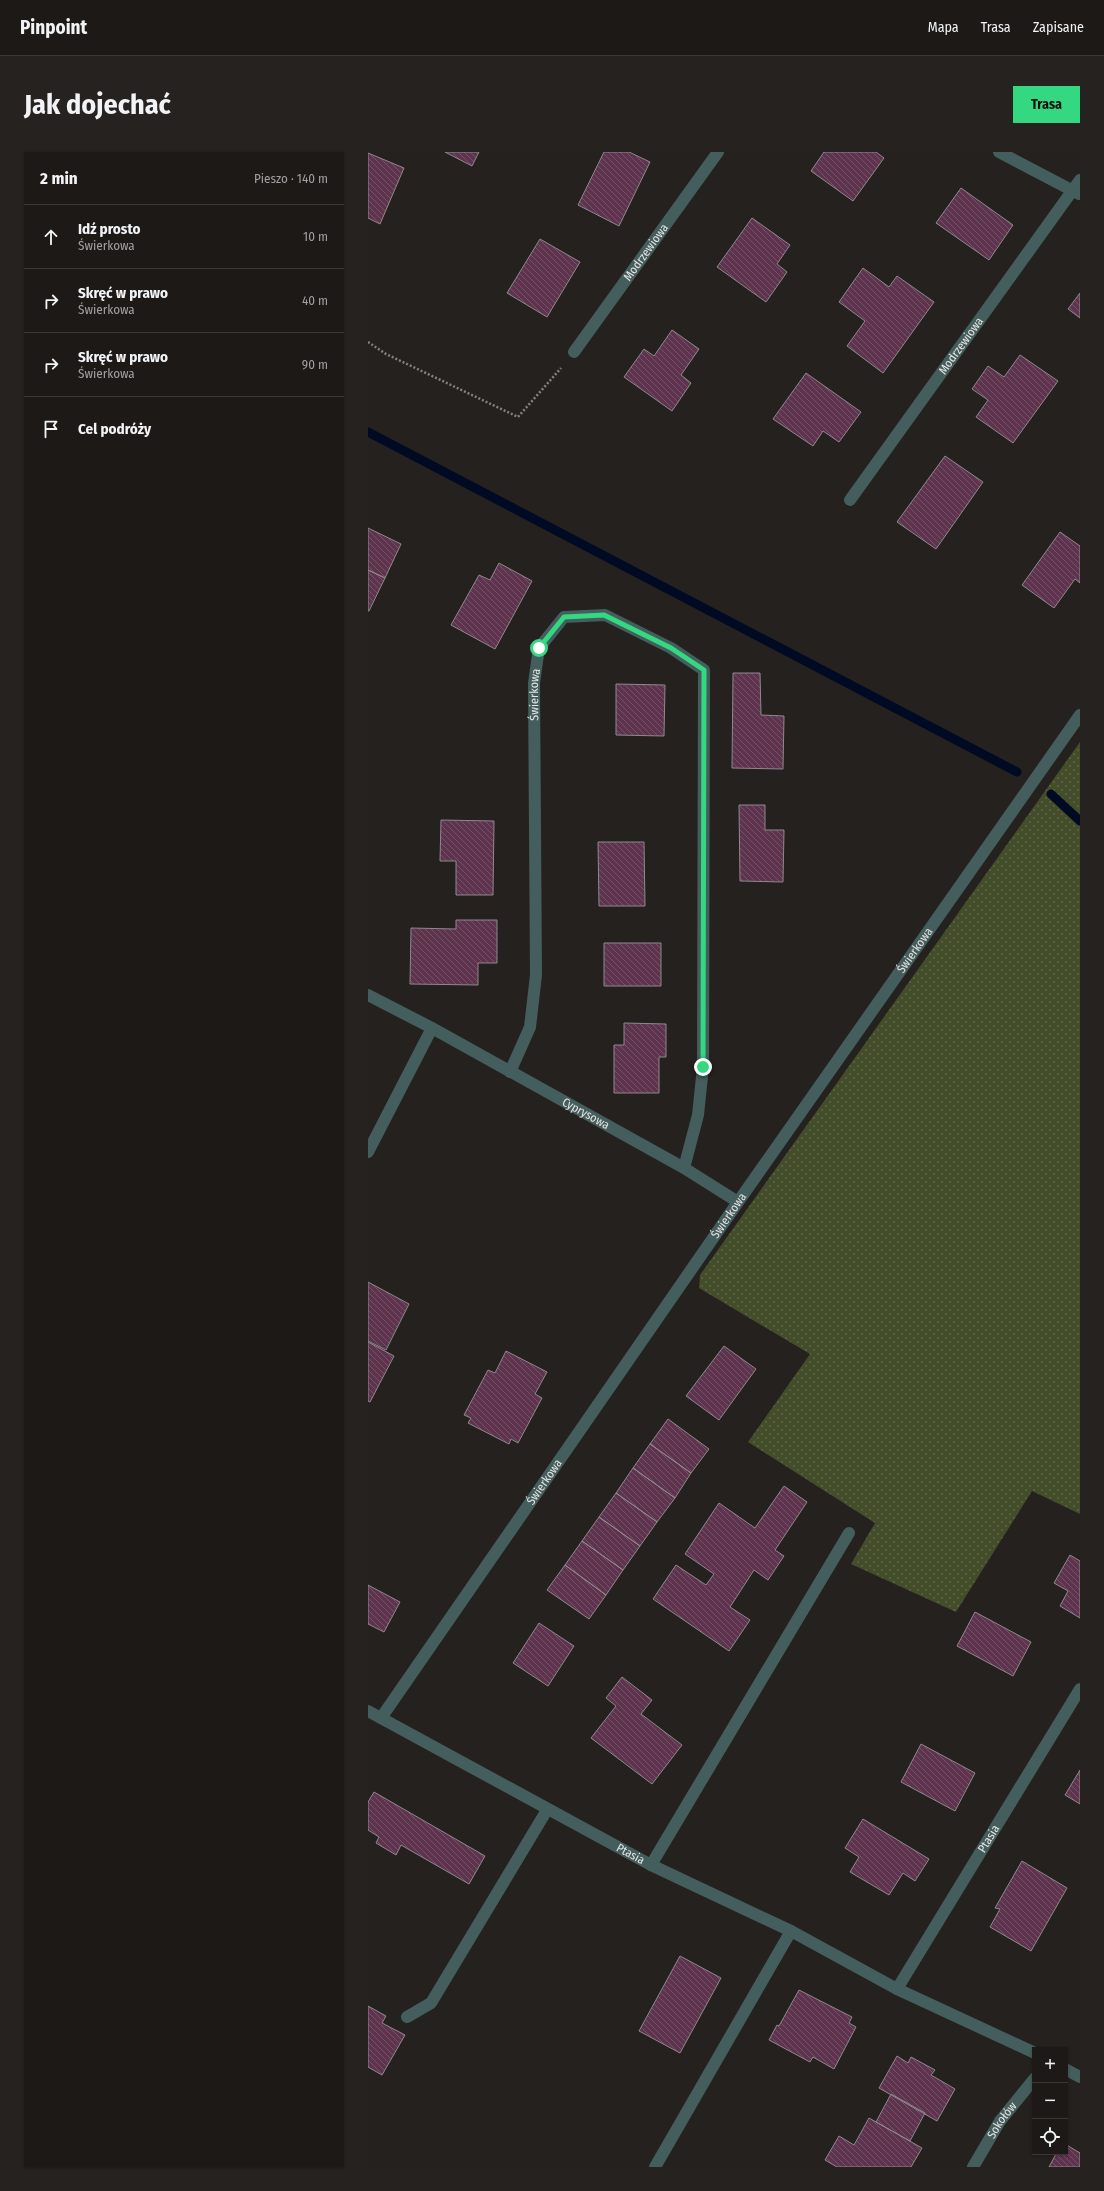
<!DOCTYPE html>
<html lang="pl">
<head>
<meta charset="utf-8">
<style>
  body { margin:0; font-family:"Fira Sans Condensed",sans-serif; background:#252220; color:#f1f3f6 }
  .controls { position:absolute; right:12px; bottom:12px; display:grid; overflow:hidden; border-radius:0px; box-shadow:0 1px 3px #0004 }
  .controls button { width:36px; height:36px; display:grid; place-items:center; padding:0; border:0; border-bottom:1px solid #3a3836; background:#1c1917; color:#f1f3f6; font:20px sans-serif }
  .stop { position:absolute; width:12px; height:12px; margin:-9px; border:3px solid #34d881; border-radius:50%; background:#fff }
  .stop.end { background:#34d881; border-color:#fff; box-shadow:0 1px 4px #0008 }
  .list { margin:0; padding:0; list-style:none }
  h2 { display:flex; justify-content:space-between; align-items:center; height:52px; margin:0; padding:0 16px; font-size:17px }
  h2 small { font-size:13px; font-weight:400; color:#a0a0a1 }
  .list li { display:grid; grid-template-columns:26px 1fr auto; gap:12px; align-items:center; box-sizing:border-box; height:64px; padding:0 16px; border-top:1px solid #3a3836 }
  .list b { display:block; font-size:15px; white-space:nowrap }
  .list p { margin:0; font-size:13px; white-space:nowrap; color:#a0a0a1 }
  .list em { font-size:13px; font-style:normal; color:#a0a0a1 }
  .icon { flex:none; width:22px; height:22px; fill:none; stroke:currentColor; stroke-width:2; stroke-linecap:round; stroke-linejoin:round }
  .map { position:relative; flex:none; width:712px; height:2015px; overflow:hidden; border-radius:0px }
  header { display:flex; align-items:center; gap:24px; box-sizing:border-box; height:56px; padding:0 20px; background:#1c1917; border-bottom:1px solid #3a3836 }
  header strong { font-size:19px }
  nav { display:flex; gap:22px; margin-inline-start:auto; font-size:14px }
  .intro { display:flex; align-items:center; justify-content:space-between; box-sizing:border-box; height:96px; padding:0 24px }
  h1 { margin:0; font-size:28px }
  .button { padding:10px 18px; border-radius:0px; background:#34d881; color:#111; font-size:14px; font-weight:700 }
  main { display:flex; gap:24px; padding:0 24px }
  aside { flex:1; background:#1c1917; border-radius:0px; box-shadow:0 1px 3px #0004 }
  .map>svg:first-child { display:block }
  .grass { fill:url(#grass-dots) }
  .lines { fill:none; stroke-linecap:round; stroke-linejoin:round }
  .stream { stroke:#000a22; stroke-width:9 }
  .building { fill:url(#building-back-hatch); stroke:#8e898c }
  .path { stroke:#85817f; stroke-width:2.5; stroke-dasharray:2 2; stroke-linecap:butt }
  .lane { stroke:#435e5c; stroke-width:12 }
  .street { stroke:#435e5c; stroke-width:12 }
  .route { stroke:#34d881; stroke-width:5 }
  .labels { text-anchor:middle; stroke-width:3.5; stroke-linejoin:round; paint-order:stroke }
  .street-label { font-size:12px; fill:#e7e4e2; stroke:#1c1816 }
</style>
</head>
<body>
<header>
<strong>Pinpoint</strong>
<nav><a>Mapa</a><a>Trasa</a><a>Zapisane</a></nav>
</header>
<div class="intro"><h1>Jak dojechać</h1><a class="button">Trasa</a></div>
<main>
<aside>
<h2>2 min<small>Pieszo · 140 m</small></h2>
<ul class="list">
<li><svg class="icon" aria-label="ahead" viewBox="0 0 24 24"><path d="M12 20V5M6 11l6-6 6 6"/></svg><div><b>Idź prosto</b><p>Świerkowa</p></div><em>10 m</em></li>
<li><svg class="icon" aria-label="right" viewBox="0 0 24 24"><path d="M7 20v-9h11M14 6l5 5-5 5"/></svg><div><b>Skręć w prawo</b><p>Świerkowa</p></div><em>40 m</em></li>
<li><svg class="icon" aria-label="right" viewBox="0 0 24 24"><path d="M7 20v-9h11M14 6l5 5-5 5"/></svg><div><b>Skręć w prawo</b><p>Świerkowa</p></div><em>90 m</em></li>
<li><svg class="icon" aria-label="arrive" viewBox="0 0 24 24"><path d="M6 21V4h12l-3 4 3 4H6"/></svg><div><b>Cel podróży</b></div></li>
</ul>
</aside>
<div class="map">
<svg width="712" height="2015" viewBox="0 0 712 2015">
  <defs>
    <pattern id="grass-dots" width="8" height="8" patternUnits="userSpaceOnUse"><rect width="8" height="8" fill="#444d29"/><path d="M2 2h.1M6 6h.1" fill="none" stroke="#5f6648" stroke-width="1.8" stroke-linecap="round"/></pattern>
    <pattern id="building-back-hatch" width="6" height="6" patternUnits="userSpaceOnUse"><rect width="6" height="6" fill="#5e334e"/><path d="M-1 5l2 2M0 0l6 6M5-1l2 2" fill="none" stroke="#755067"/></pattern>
  </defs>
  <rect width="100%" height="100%" fill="#25211f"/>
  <path class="grass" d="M712,590V1362L664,1339L588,1460L483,1412L507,1371L380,1290L442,1202L331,1136L332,1123Z"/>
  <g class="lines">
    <path class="stream" d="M0,280L649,620
      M683,642L712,669"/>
  </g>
  <path class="building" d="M77,0H111L104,14Z
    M236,0H261L282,10L251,74L210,53Z
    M456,0H508L516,6L485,49L443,19Z
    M0,1L36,16L12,72L0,66Z
    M593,36L645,73L621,108L568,71Z
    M384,66L422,93L409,112L419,120L398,150L349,115Z
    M172,87L212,110L179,165L139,141Z
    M495,116L521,135L529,124L566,150L515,221L479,194L497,169L471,150Z
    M712,141V166L700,157Z
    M304,178L331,197L313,223L323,231L304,259L256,225L276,197L286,204Z
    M652,203L690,229L645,291L608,265L620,248L604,237L620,214L636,225Z
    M438,221L493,260L471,290L455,279L445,294L405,267Z
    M577,304L615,330L568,397L529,370Z
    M0,376L33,392L17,426L0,418Z
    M692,380L712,394V431L707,427L686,456L654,433Z
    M131,411L164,429L127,497L83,473L111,423L122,428Z
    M0,418L17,426L1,459H0Z
    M365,521H392L393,563L416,564L415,617L364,616Z
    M248,532L297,533L296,584L248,583Z
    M371,653H397V678H416L415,730L372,729Z
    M73,668L126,669L125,743H88V709H72Z
    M230,690H276L277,754H231Z
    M88,768H129V811H110V833L42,832L43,776L88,777Z
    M236,791H293V834H236Z
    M256,871L298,872V905H291V941H246V893H256Z
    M0,1130L41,1152L18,1198L0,1189Z
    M0,1190L26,1204L2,1250L0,1249Z
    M356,1194L388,1217L351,1268L318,1244Z
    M138,1199L179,1220L167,1242L174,1246L150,1291L143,1287L141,1292L100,1271L103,1266L96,1263L120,1218L127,1221Z
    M300,1267L341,1297L323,1321L282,1292Z
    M282,1292L323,1321L307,1346L265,1316Z
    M265,1316L307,1346L289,1370L248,1341Z
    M416,1334L439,1350L407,1398L416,1404L400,1428L386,1418L362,1455L382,1468L361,1499L285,1447L308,1413L338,1433L346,1422L317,1402L351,1351L387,1376Z
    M248,1341L289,1370L272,1394L231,1365Z
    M231,1365L272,1394L255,1418L214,1389Z
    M214,1389L255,1418L238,1443L197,1413Z
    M702,1403L712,1409V1466L692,1454L700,1439L686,1431Z
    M197,1413L238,1443L221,1467L179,1438Z
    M0,1433L32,1450L16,1480L0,1472Z
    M607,1460L663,1490L645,1524L589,1494Z
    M171,1471L206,1494L180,1534L145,1511Z
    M254,1525L284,1548L273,1562L314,1593L284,1632L223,1586L248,1554L238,1546Z
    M553,1592L607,1621L587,1659L533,1630Z
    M712,1618V1652L697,1643Z
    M6,1640L117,1704L101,1732L33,1693L28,1703L8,1691L11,1685L0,1678V1650Z
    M495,1667L561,1707L547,1729L535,1721L521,1743L482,1720L491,1705L477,1696Z
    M654,1709L699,1736L663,1799L622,1775L632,1757L627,1756Z
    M312,1804L353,1826L312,1901L271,1879Z
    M431,1838L484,1865L481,1871L488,1875L466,1917L445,1905L442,1910L401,1888L409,1873L411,1874Z
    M0,1854L18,1864L14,1871L37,1883L14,1923L0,1915Z
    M529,1904L540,1911L543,1905L567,1918L563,1923L587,1937L569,1969L511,1936Z
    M523,1942L557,1961L542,1989L508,1970Z
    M501,1966L554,1996L543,2015H469L457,2008L471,1984L486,1993Z
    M697,1992L712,2001V2015H681L689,2000H697Z"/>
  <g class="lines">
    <path class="path" d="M0,190L18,202L150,265L193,216"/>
    <path class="lane" d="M283,1713L481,1381
      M287,2015L423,1779"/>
    <g class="street">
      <path d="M631,0L711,42"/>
      <path id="s1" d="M206,200L350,0"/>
      <path id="s2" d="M482,348L712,28"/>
      <path id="s3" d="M0,843L64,876L316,1016L370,1050"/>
      <path id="s4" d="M142,920L162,875L168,823L166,531L171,496L196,465L237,463L303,496L336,518L335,915L330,963L316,1016"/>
      <path d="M0,1000L64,876"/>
      <path id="s5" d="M0,1559L283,1713L423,1779L529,1837L667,1901"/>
      <path id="s6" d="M13,1566L370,1050L712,563"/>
      <path id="s7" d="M529,1837L712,1537"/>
      <path d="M39,1865L63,1851L179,1658"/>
      <path d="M697,1917L712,1925"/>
      <path id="s8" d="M605,2015L632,1969L667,1926"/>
    </g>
  </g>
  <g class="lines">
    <path class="route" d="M171,496L196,465L236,463L303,496L336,518L335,915"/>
  </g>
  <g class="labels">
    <g class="street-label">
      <text dy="4" stroke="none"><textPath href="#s1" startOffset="123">Modrzewiowa</textPath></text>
      <text dy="4" stroke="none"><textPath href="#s2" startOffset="190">Modrzewiowa</textPath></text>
      <text dy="4" stroke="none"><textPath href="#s4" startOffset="382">Świerkowa</textPath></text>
      <text dy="4" stroke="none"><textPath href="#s6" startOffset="935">Świerkowa</textPath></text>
      <text dy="4" stroke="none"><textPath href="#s3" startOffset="248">Cyprysowa</textPath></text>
      <text dy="4" stroke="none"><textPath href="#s6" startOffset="611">Świerkowa</textPath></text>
      <text dy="4" stroke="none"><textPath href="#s6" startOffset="287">Świerkowa</textPath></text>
      <text dy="4" stroke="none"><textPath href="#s7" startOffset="176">Ptasia</textPath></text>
      <text dy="4" stroke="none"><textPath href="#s5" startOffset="299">Ptasia</textPath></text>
      <text dy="4" stroke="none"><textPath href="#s8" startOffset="55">Sokołów</textPath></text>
    </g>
  </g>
</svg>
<div class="controls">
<button>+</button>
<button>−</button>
<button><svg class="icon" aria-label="locate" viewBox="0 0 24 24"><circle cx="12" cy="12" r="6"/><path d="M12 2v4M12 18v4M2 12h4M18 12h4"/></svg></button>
</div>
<div class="stop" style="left:171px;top:496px"></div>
<div class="stop end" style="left:335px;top:915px"></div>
</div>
</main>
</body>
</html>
